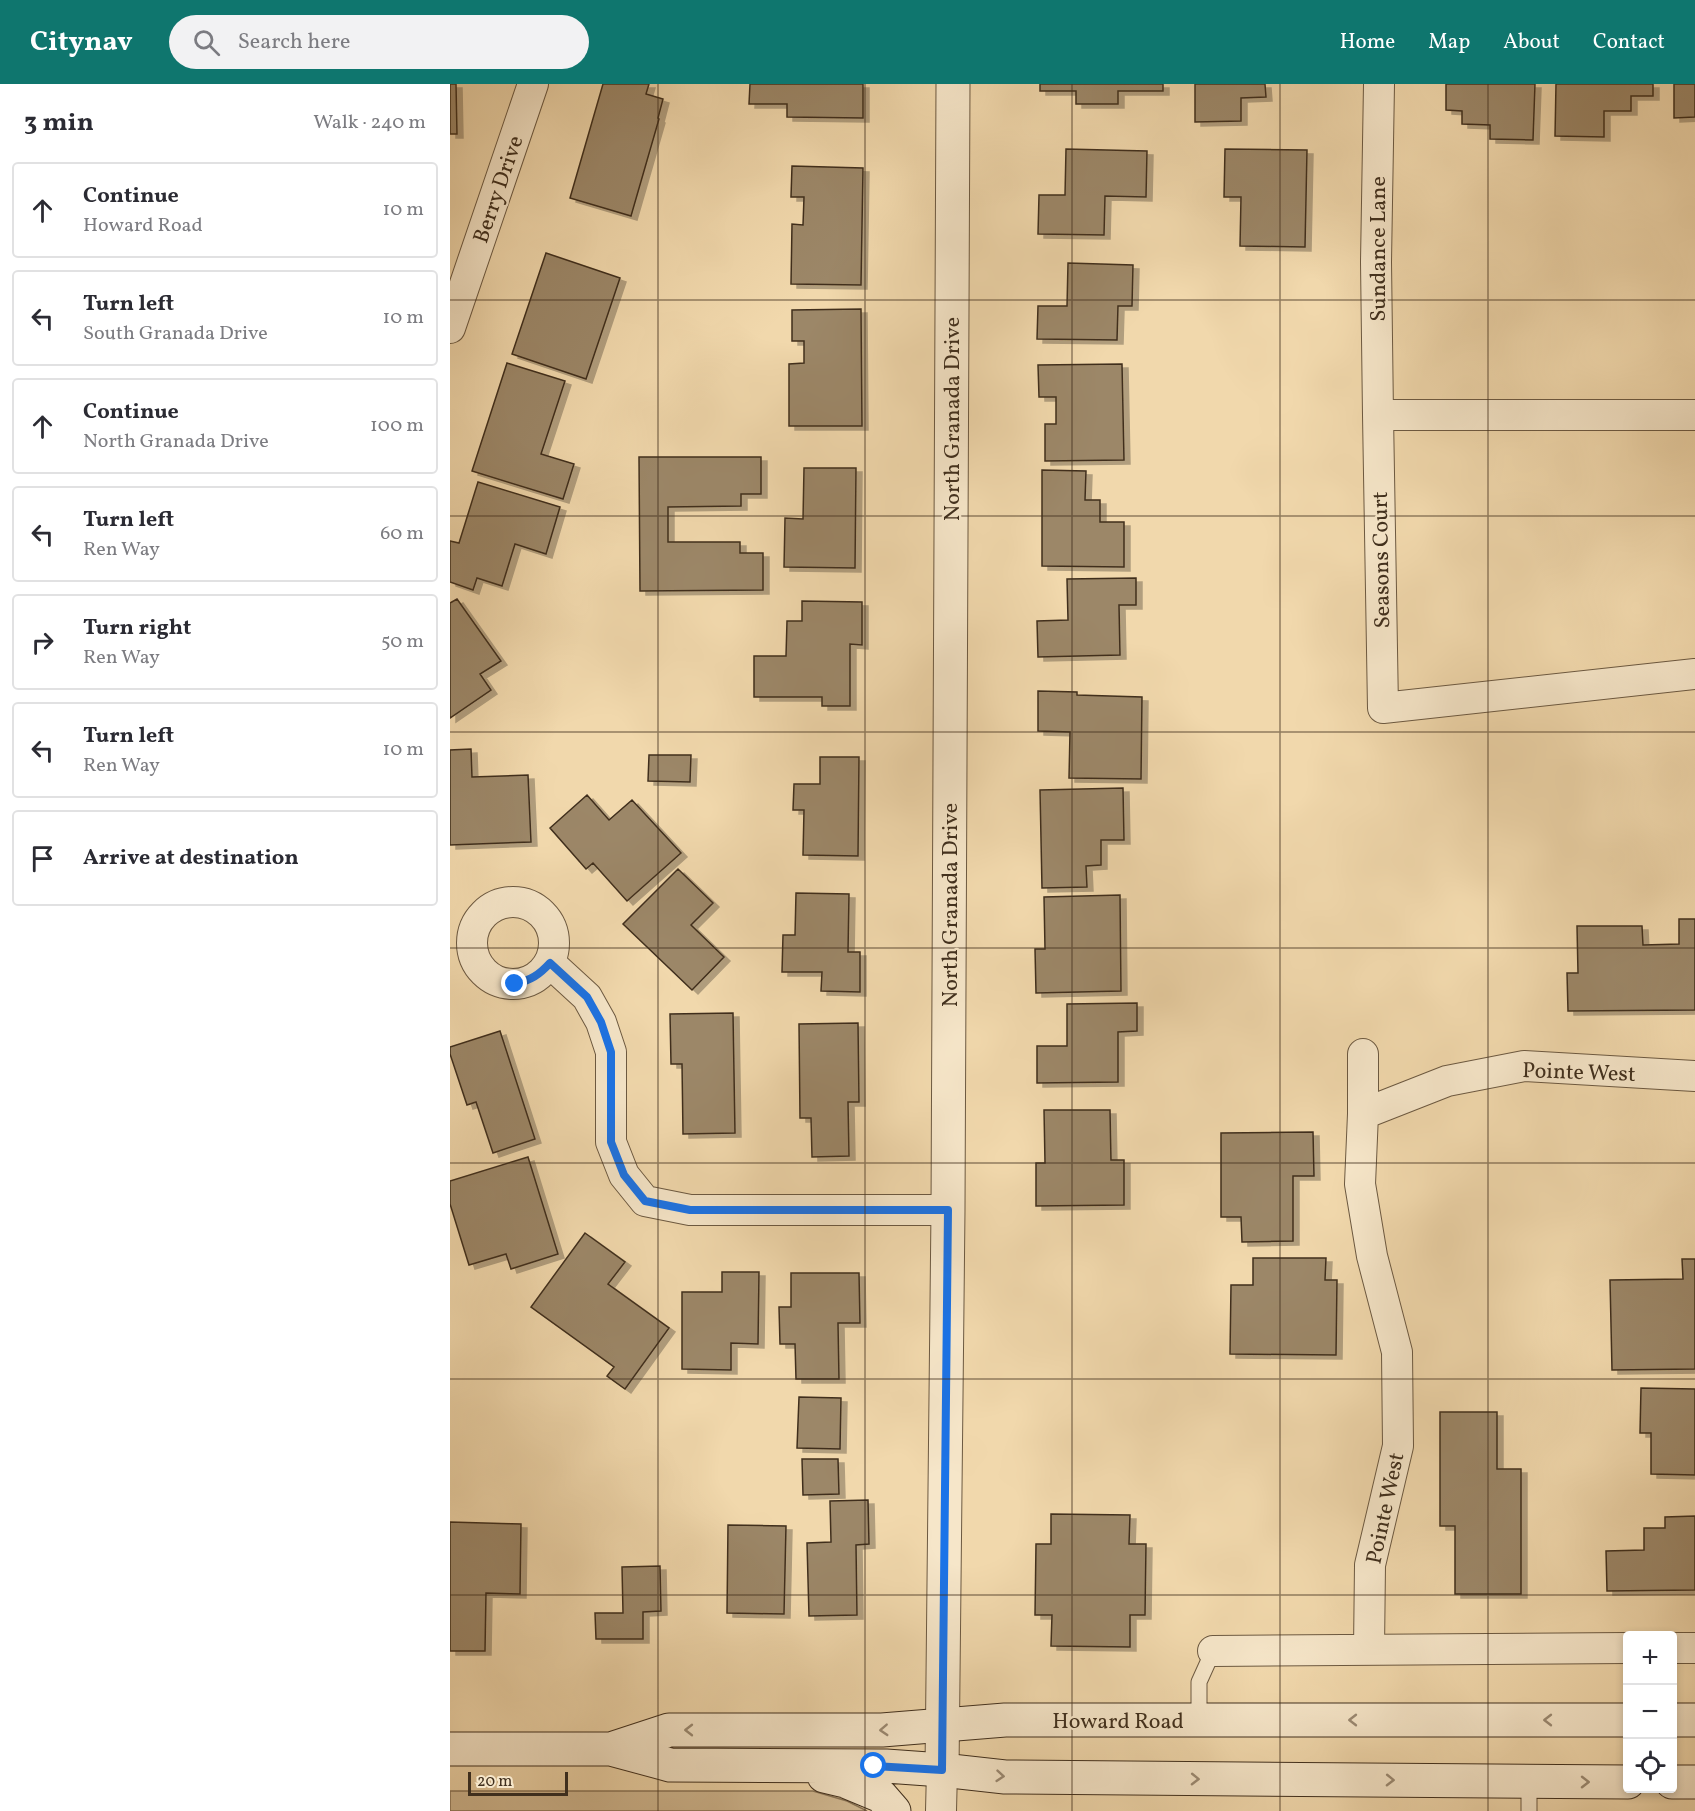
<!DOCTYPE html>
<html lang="en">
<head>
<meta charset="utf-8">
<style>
  body { margin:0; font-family:Vollkorn,serif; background:#f2f2f3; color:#2b2b33 }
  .controls { position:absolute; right:18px; bottom:18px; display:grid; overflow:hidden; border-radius:6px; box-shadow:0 3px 9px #0003 }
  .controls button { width:54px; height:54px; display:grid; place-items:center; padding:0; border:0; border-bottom:2px solid #e1e1e2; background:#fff; color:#2b2b33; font:30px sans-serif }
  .scale { position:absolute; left:18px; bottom:15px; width:100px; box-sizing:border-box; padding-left:6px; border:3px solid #402f1d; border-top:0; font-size:16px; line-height:21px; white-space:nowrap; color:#402f1d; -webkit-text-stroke:4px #f6e6c9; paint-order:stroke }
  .stop { position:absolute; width:18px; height:18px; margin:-14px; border:4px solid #1a73e8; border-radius:50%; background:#fff }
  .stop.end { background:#1a73e8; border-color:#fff; box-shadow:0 2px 6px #0008 }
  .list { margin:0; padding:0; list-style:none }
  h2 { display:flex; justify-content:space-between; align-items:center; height:78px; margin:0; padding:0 24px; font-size:26px }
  h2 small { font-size:20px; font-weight:400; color:#7c7c81 }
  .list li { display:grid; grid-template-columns:39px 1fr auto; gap:18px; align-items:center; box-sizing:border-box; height:96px; margin:0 12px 12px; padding:0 12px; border:2px solid #e1e1e2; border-radius:6px }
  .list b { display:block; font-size:22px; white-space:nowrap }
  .list p { margin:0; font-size:20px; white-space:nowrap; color:#7c7c81 }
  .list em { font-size:20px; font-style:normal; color:#7c7c81 }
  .icon { flex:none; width:33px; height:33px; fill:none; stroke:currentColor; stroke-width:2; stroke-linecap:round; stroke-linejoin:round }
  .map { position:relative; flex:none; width:1245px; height:1727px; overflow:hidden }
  header { display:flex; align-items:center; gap:36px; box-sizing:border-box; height:84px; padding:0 30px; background:#0f766e; color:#fff }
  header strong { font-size:28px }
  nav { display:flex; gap:33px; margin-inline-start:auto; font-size:21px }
  .search { width:420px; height:54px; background:#f2f2f3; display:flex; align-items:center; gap:15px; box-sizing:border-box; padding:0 21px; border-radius:33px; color:#7c7c81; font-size:22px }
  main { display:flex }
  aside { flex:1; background:#fff }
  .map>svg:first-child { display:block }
  .green { fill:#d3bb94; stroke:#8a7558; stroke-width:1.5 }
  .building { fill:#9c8767; stroke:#402f1d; stroke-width:1.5; filter:url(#shadow) }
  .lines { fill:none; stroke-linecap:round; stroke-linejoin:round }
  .service-casing { stroke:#6c5941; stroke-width:17 }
  .minor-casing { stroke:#6c5941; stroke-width:32 }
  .tertiary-casing { stroke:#6c5941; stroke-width:35 }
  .secondary-casing { stroke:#402f1d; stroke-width:35 }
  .service { stroke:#f6e6c9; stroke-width:15 }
  .minor { stroke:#f6e6c9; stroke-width:30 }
  .tertiary { stroke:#f6e6c9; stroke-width:33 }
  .secondary { stroke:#f6e6c9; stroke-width:33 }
  .oneway { stroke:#9b8a73 }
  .route { stroke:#1a73e8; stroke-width:8 }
  .grid { fill:none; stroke:#402f1d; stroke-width:1.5; stroke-opacity:0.55 }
  .labels { text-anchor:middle; stroke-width:4.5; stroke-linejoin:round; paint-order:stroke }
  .street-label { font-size:22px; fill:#402f1d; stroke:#f6e6c9 }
</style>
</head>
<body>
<header>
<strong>Citynav</strong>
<div class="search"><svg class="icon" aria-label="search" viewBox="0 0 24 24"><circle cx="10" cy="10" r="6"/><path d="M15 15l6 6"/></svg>Search here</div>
<nav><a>Home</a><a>Map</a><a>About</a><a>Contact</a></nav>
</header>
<main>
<aside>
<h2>3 min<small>Walk · 240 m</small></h2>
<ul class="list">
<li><svg class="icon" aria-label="ahead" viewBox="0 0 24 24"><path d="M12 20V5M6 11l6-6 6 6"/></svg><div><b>Continue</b><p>Howard Road</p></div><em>10 m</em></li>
<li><svg class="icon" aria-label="left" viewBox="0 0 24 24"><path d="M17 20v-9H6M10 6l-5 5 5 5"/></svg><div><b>Turn left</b><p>South Granada Drive</p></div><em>10 m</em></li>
<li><svg class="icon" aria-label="ahead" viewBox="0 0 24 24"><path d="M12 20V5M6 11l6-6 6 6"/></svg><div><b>Continue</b><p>North Granada Drive</p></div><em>100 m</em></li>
<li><svg class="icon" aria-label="left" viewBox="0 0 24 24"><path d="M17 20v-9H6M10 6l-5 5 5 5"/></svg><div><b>Turn left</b><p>Ren Way</p></div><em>60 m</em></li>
<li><svg class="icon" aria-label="right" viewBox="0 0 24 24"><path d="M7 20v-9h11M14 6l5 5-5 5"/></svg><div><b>Turn right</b><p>Ren Way</p></div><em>50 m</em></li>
<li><svg class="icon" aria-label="left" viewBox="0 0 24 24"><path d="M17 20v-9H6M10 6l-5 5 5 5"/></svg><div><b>Turn left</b><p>Ren Way</p></div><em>10 m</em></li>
<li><svg class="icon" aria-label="arrive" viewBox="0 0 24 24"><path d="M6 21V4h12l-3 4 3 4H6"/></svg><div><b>Arrive at destination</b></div></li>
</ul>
</aside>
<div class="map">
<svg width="1245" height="1727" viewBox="0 0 1245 1727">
  <defs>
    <filter id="shadow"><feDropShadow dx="6" dy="4" stdDeviation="0" flood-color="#0004"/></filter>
  </defs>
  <rect width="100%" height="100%" fill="#f1d8ac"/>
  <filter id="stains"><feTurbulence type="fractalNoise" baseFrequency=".00333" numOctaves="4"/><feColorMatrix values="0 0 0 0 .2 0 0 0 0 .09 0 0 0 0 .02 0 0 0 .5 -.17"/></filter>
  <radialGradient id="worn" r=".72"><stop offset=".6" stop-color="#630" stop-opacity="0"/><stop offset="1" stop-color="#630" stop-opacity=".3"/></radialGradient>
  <path class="green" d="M0,1707H363L397,1717L417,1727H0Z"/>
  <path class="building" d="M0,0H6L7,50H0Z
    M153,0H199L196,10L213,15L208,34L209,35L181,132L120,114Z
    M300,0H413V34L337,33V20H299Z
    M590,0H713V7H668V20H626V7H590Z
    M745,0H815L816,13L791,14V37L745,38Z
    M996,0H1085L1083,56L1040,55V41L1012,40V27L996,26Z
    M1106,0H1203V12H1181V27H1154V53L1105,52Z
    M1224,0H1245V33L1224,34Z
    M616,65L697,67L696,113L655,112L654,151L588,150L589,111H615Z
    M775,65L857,66L855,163L790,162L791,113H774Z
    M342,82L413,84L411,201L341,200L342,140L353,141L354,113H341Z
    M96,169L170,194L136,295L62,270Z
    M618,179L683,181L682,222H668L667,256L587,255L588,222H617Z
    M411,225L412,342H339V280L354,279V257H342V226Z
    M57,279L115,297L91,370L124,380L113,415L22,387Z
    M672,280L674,376L595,377V340H606V313H589L588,281Z
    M189,373H311V410H291V422L218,423V458H290V469H313V506L190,507Z
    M354,384H406L405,484L334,483L335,434L353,435Z
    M592,386L636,387L635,416H650V438H674V483L592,482Z
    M28,398L110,423L96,470L65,460L52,502L27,494L23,506L0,498V457L9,459Z
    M686,494V521H669L670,571L588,573L587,537L618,536L617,495Z
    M7,515L51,577L30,590L41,606L0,634V519Z
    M352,517L412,518V561L400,560V622H372V613H304V572H336L337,537H352Z
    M588,607L627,608V611L692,613L691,695L619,694L620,648L588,647Z
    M21,665L22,693L78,691L81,758L0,761V666Z
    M199,671H241L240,698L198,697Z
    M370,673H409L408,772L353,771L354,726H343L344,700H370Z
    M673,704L674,756H651V781L636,782L637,803L592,804L590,706Z
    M137,711L159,736L182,716L231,769L177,817L143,779L136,785L100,744Z
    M228,785L263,819L241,841L274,873L242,906L173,840Z
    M346,809L399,810L398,868H410V908L371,907L372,888H332L333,851H345Z
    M670,811L671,907L586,909L585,865H595L594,813Z
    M1229,835H1245V926L1118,927L1117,889H1128L1127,842H1192L1193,861L1229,860Z
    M687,919V947L668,948V998L587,999V962H617V920Z
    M283,929L285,1049L233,1050L232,980H221L220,930Z
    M408,939L409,1018H398L399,1072L362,1073L361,1034H350L349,940Z
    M50,947L85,1055L43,1069L26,1018L17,1021L0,970V963Z
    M594,1026H660L661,1076H674V1121L586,1122V1079H595Z
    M863,1048L864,1092H843V1157L792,1158L791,1133H771V1049Z
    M78,1073L108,1170L61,1185L56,1170L19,1181L0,1120V1097Z
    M135,1149L175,1178L158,1200L219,1244L175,1305L157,1292L164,1283L81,1223Z
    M803,1174H876L875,1196H887L886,1271L780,1270L781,1201H803Z
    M1232,1175H1245V1285L1162,1286L1160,1196L1233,1195Z
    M272,1188H309L308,1260L281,1259V1286L232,1285V1208H272Z
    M341,1189H409L410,1239H388L389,1295H346L345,1260H330L329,1223H341Z
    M1191,1304L1245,1305V1391L1201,1390V1349H1190Z
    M349,1313L391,1314L390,1365L347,1364Z
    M990,1328H1047V1385H1071V1510H1005V1442H990Z
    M352,1375H388L389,1410L353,1411Z
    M418,1416L419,1460L406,1461L407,1531L359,1532L357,1459L381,1458L380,1417Z
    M601,1430L680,1431L679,1460H696L695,1531H680V1563L601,1562L602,1531H585L586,1460H601Z
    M1245,1432V1506L1157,1507L1156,1467L1194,1466V1444H1215V1433Z
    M0,1438L71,1440L70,1510L36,1509L35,1567H0Z
    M278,1441L336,1442L334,1530L277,1529Z
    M210,1482L211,1527L193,1528V1555H146L145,1529H173L172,1483Z"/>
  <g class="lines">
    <defs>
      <path id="service" d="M749,1636V1598L763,1567
        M1079,1698V1727"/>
      <path id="minor" d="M0,244L83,0
        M928,331L926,178L929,0
        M1245,331H928L933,624L1245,590
        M22 859a41 41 0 1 1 82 0a41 41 0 1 1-82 0Z
        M100,879L137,913L151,938L161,968V1058L174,1091L195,1117L240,1126H498
        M913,970V1030L910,1100L922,1172L947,1268L948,1362L920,1481L919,1565
        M913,1030L997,997L1074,982L1245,992
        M1222,1564H1245
        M763,1567L1178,1564
        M491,1727L492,1686"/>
      <path id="tertiary" d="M492,1686L498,1126L503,0"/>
      <path id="secondary" d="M1222,1636H1245
        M0,1665H161L220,1681L436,1682L492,1686L555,1693L1178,1698
        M161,1665L219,1646H432L555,1636H1178
        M374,1692L395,1697L431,1712L444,1727
        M1222,1698H1245"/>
    </defs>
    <use href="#service" class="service-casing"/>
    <use href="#minor" class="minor-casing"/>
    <use href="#tertiary" class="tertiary-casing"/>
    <use href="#secondary" class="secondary-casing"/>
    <use href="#service" class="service"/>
    <use href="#minor" class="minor"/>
    <use href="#tertiary" class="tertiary"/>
    <use href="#secondary" class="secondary"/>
  </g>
  <defs><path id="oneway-chevron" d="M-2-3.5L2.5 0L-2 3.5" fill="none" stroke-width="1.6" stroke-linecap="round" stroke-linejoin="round" transform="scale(1.5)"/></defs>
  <g class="oneway">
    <use href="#oneway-chevron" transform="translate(903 1636) rotate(180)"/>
    <use href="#oneway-chevron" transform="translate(1098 1636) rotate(180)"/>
    <use href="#oneway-chevron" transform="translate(239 1646) rotate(180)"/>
    <use href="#oneway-chevron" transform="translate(434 1646) rotate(177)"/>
    <use href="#oneway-chevron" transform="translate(550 1692) rotate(5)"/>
    <use href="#oneway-chevron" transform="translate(745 1695) rotate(1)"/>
    <use href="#oneway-chevron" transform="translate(940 1696) rotate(1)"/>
    <use href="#oneway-chevron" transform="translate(1135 1698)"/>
  </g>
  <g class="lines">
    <path class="route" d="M65,900C81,896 89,891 100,879L137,913L151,938L161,968V1058L174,1091L195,1117L240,1126H498L492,1686L424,1682"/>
  </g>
  <path class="grid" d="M208,0V1727M415,0V1727M622,0V1727M830,0V1727M1038,0V1727M0,216H1245M0,432H1245M0,648H1245M0,864H1245M0,1079H1245M0,1295H1245M0,1511H1245"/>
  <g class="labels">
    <g class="street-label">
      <text transform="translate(47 105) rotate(-71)" y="8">Berry Drive</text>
      <text transform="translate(927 165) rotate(-90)" y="8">Sundance Lane</text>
      <text transform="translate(501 335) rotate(-90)" y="8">North Granada Drive</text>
      <text transform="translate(930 476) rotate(-91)" y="8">Seasons Court</text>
      <text transform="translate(499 821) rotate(-90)" y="8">North Granada Drive</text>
      <text transform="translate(1129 987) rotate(2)" y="8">Pointe West</text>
      <text transform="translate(934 1424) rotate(-78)" y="8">Pointe West</text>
      <text x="668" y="1644">Howard Road</text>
    </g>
  </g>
  <rect width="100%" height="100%" filter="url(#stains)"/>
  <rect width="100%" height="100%" fill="url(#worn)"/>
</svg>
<div class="controls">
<button>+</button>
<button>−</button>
<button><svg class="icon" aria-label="locate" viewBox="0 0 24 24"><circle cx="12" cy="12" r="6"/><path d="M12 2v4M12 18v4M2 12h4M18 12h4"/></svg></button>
</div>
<div class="scale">20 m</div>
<div class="stop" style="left:424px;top:1682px"></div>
<div class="stop end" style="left:65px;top:900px"></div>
</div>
</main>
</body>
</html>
